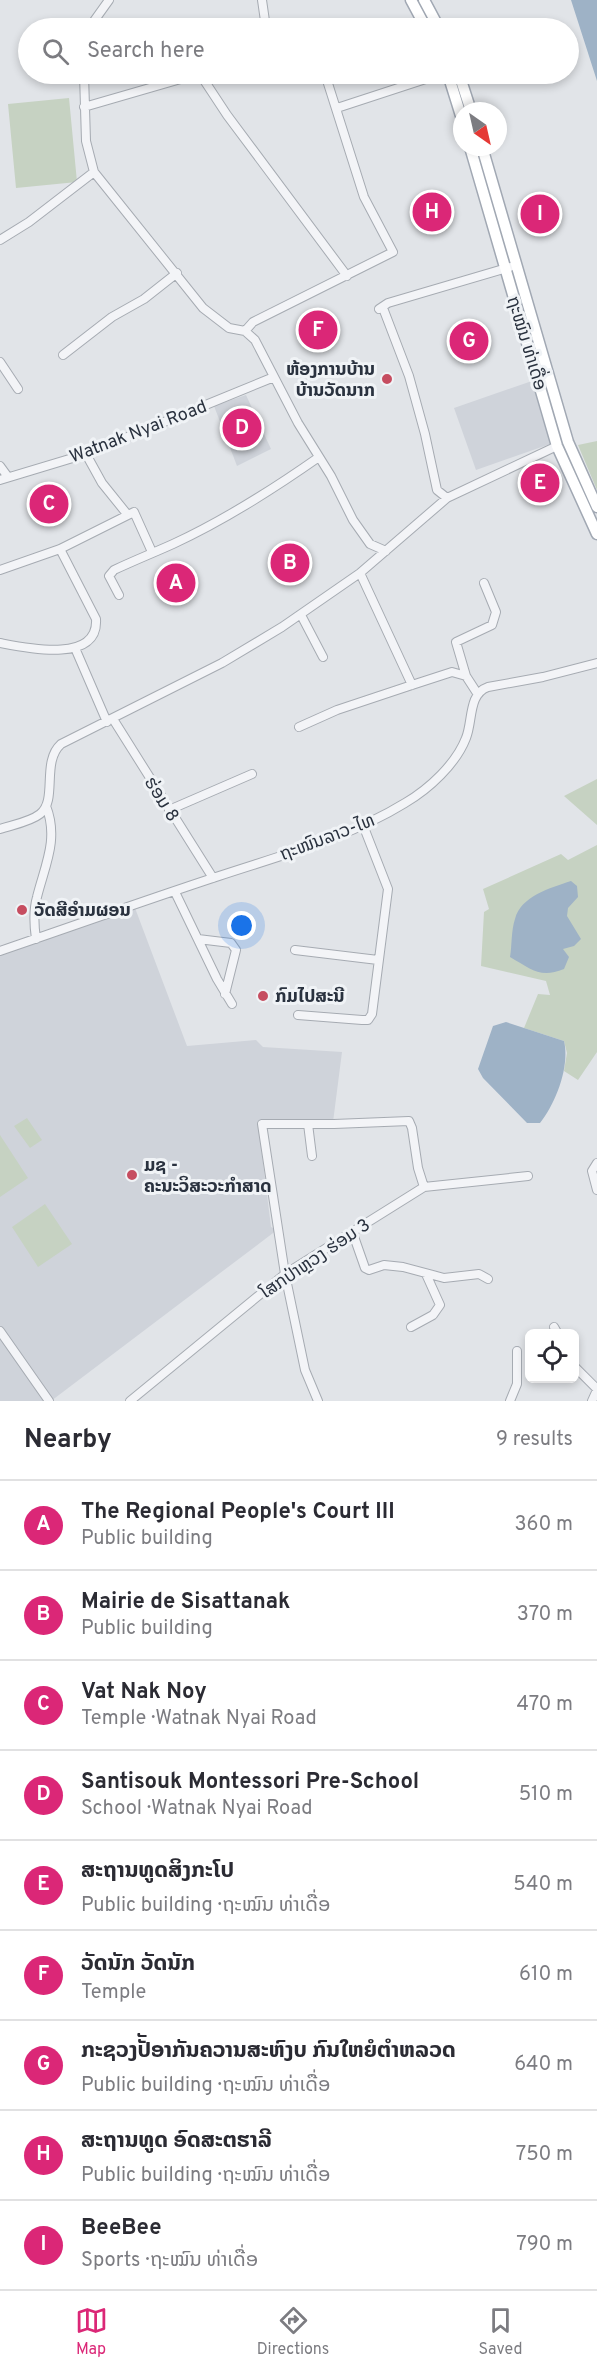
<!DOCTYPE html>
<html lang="en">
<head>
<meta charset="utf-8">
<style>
  body { margin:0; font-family:Overpass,"Noto Sans Lao",sans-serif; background:#f2f2f3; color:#2b2b33 }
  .controls { position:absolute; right:18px; bottom:18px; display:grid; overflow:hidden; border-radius:9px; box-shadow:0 3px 9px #0003 }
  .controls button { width:54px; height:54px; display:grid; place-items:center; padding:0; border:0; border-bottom:2px solid #e1e1e2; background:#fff; color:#2b2b33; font:30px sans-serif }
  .compass { position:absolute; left:453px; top:102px; width:54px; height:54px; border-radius:50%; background:#fff; box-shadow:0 3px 9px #0003; rotate:146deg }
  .you { position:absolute; left:242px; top:926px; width:21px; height:21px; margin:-15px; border:4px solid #fff; border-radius:50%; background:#1a73e8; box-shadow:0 0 0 9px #1a73e833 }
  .badge { display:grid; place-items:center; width:39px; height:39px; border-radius:50%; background:#db2777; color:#fff; font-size:20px; font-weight:700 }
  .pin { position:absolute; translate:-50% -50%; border:3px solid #fff; box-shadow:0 2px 6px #0006 }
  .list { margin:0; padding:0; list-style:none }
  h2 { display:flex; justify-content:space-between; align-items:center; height:78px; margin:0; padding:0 24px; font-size:26px }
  h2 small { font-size:20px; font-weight:400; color:#7c7c81 }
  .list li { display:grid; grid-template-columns:39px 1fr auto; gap:18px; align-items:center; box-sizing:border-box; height:90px; padding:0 24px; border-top:2px solid #e1e1e2 }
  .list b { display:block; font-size:22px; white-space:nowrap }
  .list p { margin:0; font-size:20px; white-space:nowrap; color:#7c7c81 }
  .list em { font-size:20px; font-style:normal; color:#7c7c81 }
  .icon { flex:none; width:33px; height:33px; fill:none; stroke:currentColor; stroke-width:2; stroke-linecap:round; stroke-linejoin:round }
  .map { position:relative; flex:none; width:597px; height:1401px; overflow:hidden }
  .search { position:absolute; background:#fff; box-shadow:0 3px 9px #0003; left:18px; right:18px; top:18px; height:66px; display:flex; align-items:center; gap:15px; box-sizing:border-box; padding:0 21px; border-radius:33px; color:#7c7c81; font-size:22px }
  .sheet { height:888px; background:#fff }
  nav { display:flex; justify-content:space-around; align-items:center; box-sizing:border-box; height:84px; border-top:2px solid #e1e1e2; background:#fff; font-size:16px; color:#7c7c81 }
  nav a { display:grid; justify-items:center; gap:3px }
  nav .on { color:#db2777 }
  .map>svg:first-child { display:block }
  .built { fill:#cfd3da }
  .green { fill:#c6d2c2 }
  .water { fill:#9eb2c6 }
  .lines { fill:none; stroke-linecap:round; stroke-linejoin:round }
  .minor-casing { stroke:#a6abb2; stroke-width:10 }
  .major-casing { stroke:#a1a8b3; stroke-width:13 }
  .minor { stroke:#f3f4f7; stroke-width:8 }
  .major { stroke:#fff; stroke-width:10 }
  .poi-dot { fill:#c64d60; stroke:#f0f3f6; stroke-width:2 }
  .labels { text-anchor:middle; stroke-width:6; stroke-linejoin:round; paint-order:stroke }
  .street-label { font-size:18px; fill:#2a323f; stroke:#f0f3f6 }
  .poi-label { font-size:18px; font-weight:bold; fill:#2a323f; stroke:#f0f3f6; text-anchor:start }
</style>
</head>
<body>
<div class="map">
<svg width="597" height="1401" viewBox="0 0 597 1401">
  <rect width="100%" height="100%" fill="#e1e4e8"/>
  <path class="built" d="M532,381L553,443L476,470L454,408Z
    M246,395L271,449L237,466L214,406Z
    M135,908L187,1046L256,1040L263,1047L342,1052L333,1122H258L271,1227L277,1230L51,1401L0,1327V953Z
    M0,1335L47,1401H0Z"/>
  <path class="green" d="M69,98L77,182L16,188L8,104Z
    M597,441V490L578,445Z
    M597,779V825L564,796Z
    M597,845V1052L578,1080L564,1071L567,1053L564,1041L524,1028L538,994L550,995L546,981L481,966L484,912L489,909L483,889L561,854L568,860Z
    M27,1118L42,1140L30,1148L14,1126Z
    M0,1135L28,1178L0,1197Z
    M45,1204L72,1244L38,1267L12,1227Z"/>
  <path class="water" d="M571,0H597V81Z
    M571,881L577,886L578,897L568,908L567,916L581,939L574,946L563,949L569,957L564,969C540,979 531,969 510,957C512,945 511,931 515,919C521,896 550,888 571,881Z
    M506,1022L564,1041C570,1066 556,1103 540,1123H527L483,1078L478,1069L493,1026Z"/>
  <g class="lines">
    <defs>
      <path id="minor" d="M262,0L266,28
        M89,28L109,0
        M84,74L86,141L94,172L203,308L229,328L245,331L255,340L298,423L331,476L353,520L370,544L386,551
        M200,74L227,115L347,276
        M84,107L198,74
        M337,108L441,74
        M0,240L29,222L94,172
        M383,308L409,376L425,434L437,490L447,498
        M379,309L388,303L510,267
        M245,331L253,322L393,252L364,197L325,74
        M63,355L112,317L144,299L177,273
        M0,362L18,389
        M86,454L102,483L127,514
        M0,466L8,477
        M0,480L86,454L274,377
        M0,570L60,549L134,512L152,552
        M360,573L412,685
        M119,595L109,576L114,570C133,561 153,553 173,544C225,520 272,490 319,457
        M301,615L323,657
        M0,643C26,648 99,664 96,619L60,549
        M75,648L107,722
        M477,693L466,676L456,642L492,625L496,612L484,583
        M113,719L213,878
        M299,727L337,710L412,685L452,672L466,676
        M169,810L252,774
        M0,829C12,825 30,822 40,814C58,800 41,762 61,744L222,663L282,627L360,573L447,498L557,446
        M175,892L217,979L232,1004
        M36,939C34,925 33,911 37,897C45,865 59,839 46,806
        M198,939L231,943L236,950L225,994
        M295,950L378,960
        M0,951C73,926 146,900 219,876C282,855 348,838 405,803C429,789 456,764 466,738C473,721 468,694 488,687L543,677L597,663
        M298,1015L362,1020H368L372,1014L388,889L363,825
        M308,1124L312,1156
        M597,1163L592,1171L597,1190
        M352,1231L365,1268L369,1270L384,1265L403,1267L444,1278L479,1274L488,1279
        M411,1327L433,1315L440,1305L426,1274
        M554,1327L558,1334
        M0,1331L49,1401
        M574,1366L597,1389
        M130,1401L285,1274L424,1187L528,1176
        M318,1401L305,1370L285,1274L262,1124H334L409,1121L412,1128L418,1168L424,1187
        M510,1401L517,1384V1351
        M592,1401L597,1390"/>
      <path id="major" d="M411,0L426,28
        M424,0L439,28
        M448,74L462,119
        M459,74L471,111
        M470,147L557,446L597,534
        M482,147L568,442L597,507"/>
    </defs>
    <use href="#minor" class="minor-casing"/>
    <use href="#major" class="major-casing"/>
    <use href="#minor" class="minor"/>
    <use href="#major" class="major"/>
  </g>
  <g class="poi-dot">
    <circle cx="387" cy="379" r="6"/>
    <circle cx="22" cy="910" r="6"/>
    <circle cx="263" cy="996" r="6"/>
    <circle cx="132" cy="1175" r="6"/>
  </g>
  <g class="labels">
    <g class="street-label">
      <text transform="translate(527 343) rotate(73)" y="6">ຖະໝົນ ທ່າເດື່ອ</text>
      <text transform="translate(138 431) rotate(-21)" y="6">Watnak Nyai Road</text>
      <text transform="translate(162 799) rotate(58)" y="6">ຮ່ອມ 8</text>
      <text transform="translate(327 837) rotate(-21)" y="6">ຖະໜົນລາວ-ໄທ</text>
      <text transform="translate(315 1258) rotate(-34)" y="6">ໂສກປ່າຫຼວງ ຮ່ອມ 3</text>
    </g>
    <g class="poi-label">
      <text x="375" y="375" text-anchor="end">ຫ້ອງການບ້ານ<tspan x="375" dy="21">ບ້ານວັດນາກ</tspan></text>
      <text x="34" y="916">ວັດສີອຳມຜອນ</text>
      <text x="275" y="1002">ກົມໄປສະນີ</text>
      <text x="144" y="1171">ມຊ -<tspan x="144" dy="21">ຄະນະວິສະວະກຳສາດ</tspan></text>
    </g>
  </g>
</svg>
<div class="controls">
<button><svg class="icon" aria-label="locate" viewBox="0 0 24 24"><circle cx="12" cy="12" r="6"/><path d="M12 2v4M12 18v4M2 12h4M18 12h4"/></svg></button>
</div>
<svg class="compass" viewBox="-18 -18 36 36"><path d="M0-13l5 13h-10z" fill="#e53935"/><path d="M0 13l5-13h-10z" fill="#7c7c81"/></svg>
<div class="you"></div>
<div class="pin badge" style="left:176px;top:583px">A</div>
<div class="pin badge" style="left:290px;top:563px">B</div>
<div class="pin badge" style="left:49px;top:504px">C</div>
<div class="pin badge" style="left:242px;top:428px">D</div>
<div class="pin badge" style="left:540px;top:483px">E</div>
<div class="pin badge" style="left:318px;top:330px">F</div>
<div class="pin badge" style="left:469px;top:341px">G</div>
<div class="pin badge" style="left:432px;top:212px">H</div>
<div class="pin badge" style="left:540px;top:214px">I</div>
<div class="search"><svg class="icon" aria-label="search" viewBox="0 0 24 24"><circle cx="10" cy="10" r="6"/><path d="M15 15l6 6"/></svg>Search here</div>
</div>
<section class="sheet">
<h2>Nearby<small>9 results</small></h2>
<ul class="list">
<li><span class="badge">A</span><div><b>The Regional People's Court III</b><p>Public building</p></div><em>360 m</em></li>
<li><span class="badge">B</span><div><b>Mairie de Sisattanak</b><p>Public building</p></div><em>370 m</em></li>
<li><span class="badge">C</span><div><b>Vat Nak Noy</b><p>Temple · Watnak Nyai Road</p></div><em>470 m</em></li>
<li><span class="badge">D</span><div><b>Santisouk Montessori Pre-School</b><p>School · Watnak Nyai Road</p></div><em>510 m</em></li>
<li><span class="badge">E</span><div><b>ສະຖານທູດສິງກະໂປ</b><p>Public building · ຖະໝົນ ທ່າເດື່ອ</p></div><em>540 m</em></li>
<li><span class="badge">F</span><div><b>ວັດນັກ ວັດນັກ</b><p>Temple</p></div><em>610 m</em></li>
<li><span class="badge">G</span><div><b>ກະຊວງປັັອາກັນຄວານສະຫົງບ ກົນໃຫຍໍຕຳຫລວດ</b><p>Public building · ຖະໝົນ ທ່າເດື່ອ</p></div><em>640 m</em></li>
<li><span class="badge">H</span><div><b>ສະຖານທູດ ອົດສະຕຮາລີ</b><p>Public building · ຖະໝົນ ທ່າເດື່ອ</p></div><em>750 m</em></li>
<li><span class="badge">I</span><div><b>BeeBee</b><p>Sports · ຖະໝົນ ທ່າເດື່ອ</p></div><em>790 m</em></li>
</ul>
</section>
<nav>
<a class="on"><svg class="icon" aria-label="map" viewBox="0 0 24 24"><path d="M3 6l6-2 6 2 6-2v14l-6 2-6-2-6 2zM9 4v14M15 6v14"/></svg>Map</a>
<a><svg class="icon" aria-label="directions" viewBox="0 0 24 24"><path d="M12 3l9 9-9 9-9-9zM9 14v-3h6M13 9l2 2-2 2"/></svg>Directions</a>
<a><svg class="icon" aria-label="saved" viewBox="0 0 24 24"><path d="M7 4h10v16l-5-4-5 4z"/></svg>Saved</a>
</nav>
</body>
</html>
